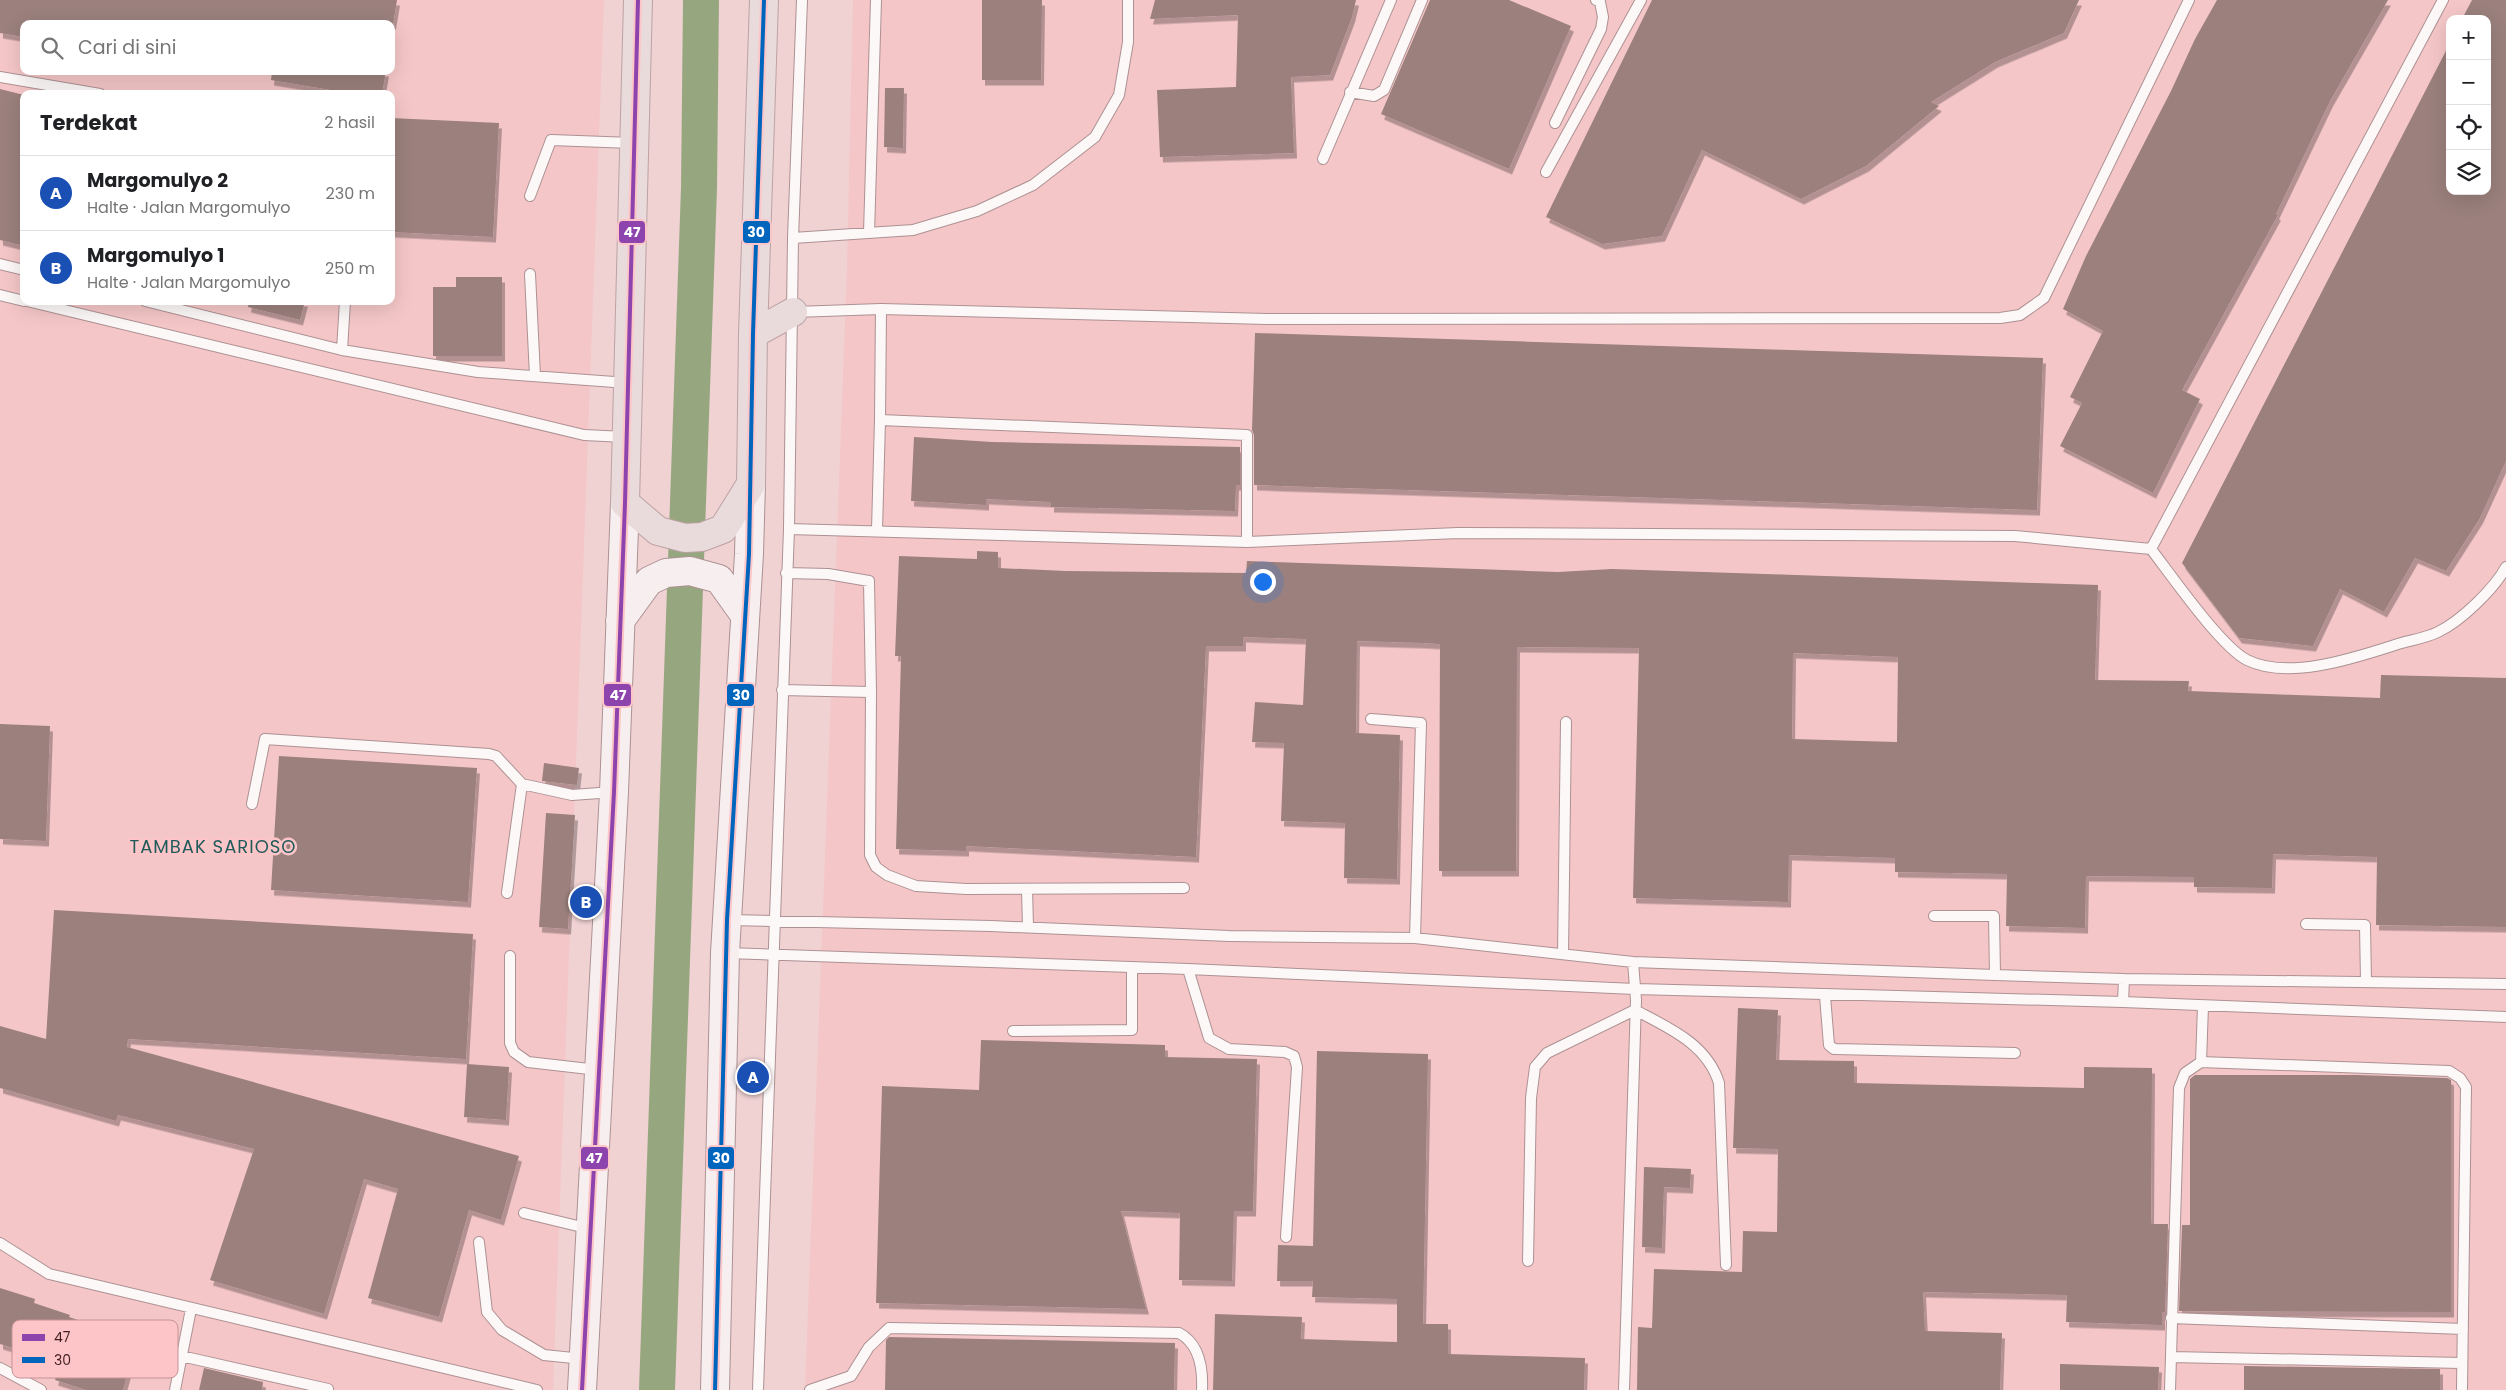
<!DOCTYPE html>
<html lang="id">
<head>
<meta charset="utf-8">
<style>
  body { margin:0; font-family:Poppins,sans-serif; background:#f2f2f2; color:#202124 }
  .controls { position:absolute; right:15px; top:15px; display:grid; overflow:hidden; border-radius:10px; box-shadow:0 5px 20px #0002 }
  .controls button { width:45px; height:45px; display:grid; place-items:center; padding:0; border:0; border-bottom:1px solid #e0e0e0; background:#fff; color:#202124; font:25px sans-serif }
  .you { position:absolute; left:1262px; top:581px; width:18px; height:18px; margin:-12px; border:4px solid #fff; border-radius:50%; background:#1a73e8; box-shadow:0 0 0 8px #1a73e833 }
  .badge { display:grid; place-items:center; width:32px; height:32px; border-radius:50%; background:#7c3aed; color:#fff; font-size:16px; font-weight:700 }
  .pin { position:absolute; translate:-50% -50%; border:2px solid #fff; box-shadow:0 1px 5px #0006 }
  .list { margin:0; padding:0; list-style:none }
  h2 { display:flex; justify-content:space-between; align-items:center; height:65px; margin:0; padding:0 20px; font-size:21px }
  h2 small { font-size:16px; font-weight:400; color:#757577 }
  .list li { display:grid; grid-template-columns:32px 1fr auto; gap:15px; align-items:center; box-sizing:border-box; height:75px; padding:0 20px; border-top:1px solid #e0e0e0 }
  .list b { display:block; font-size:19px; white-space:nowrap }
  .list p { margin:0; font-size:16px; white-space:nowrap; color:#757577 }
  .list em { font-size:16px; font-style:normal; color:#757577 }
  .icon { flex:none; width:28px; height:28px; fill:none; stroke:currentColor; stroke-width:2; stroke-linecap:round; stroke-linejoin:round }
  .map { position:relative; flex:none; width:2506px; height:1390px; overflow:hidden }
  .search { position:absolute; background:#fff; box-shadow:0 5px 20px #0002; left:20px; top:20px; width:375px; height:55px; display:flex; align-items:center; gap:12px; box-sizing:border-box; padding:0 18px; border-radius:10px; color:#757577; font-size:19px }
  .panel { position:absolute; background:#fff; box-shadow:0 5px 20px #0002; left:20px; top:90px; width:375px; height:215px; border-radius:10px }
  .map>svg:first-child { display:block }
  .built { fill:#f4c6c7; fill-rule:evenodd }
  .lines { fill:none; stroke-linecap:round; stroke-linejoin:round }
  .river { stroke:#96a780; stroke-width:36 }
  .building { fill:#9b807d; fill-rule:evenodd; filter:url(#shadow) }
  .lane-casing { stroke:#ad9193; stroke-width:12 }
  .secondary-casing { stroke:#ad9193; stroke-width:30 }
  .highway-casing { stroke:#bda2a3; stroke-width:30 }
  .lane { stroke:#fdf8f8; stroke-width:10 }
  .secondary { stroke:#f7efef; stroke-width:28 }
  .highway { stroke:#e9dadb; stroke-width:28 }
  .bus-1-casing { stroke:#fdc5c7; stroke-width:8 }
  .bus-2-casing { stroke:#fdc5c7; stroke-width:8 }
  .bus-1 { stroke:#8e44ad; stroke-width:4 }
  .bus-2 { stroke:#0065bd; stroke-width:4 }
  .labels { text-anchor:middle; stroke-width:5; stroke-linejoin:round; paint-order:stroke }
  .quarter-label { font-size:18px; letter-spacing:1px; fill:#205b5b; stroke:#fdc5c7 }
  .key { fill:#fdc5c7; stroke:#c59396; stroke-width:1 }
  .key-label { font-size:14px; fill:#411f22 }
  .line-badge { stroke:#fdc5c7; stroke-width:2 }
  .badge-label { font-size:14px; text-anchor:middle; font-weight:bold; fill:#fff }
</style>
</head>
<body>
<div class="map">
<svg width="2506" height="1390" viewBox="0 0 2506 1390">
  <defs>
    <filter id="shadow"><feDropShadow dx="3" dy="5.5" stdDeviation="0" flood-color="#0004"/></filter>
  </defs>
  <rect width="100%" height="100%" fill="#f0d2d3"/>
  <path class="built" d="M0,0H604L553,1390H0ZM24,24H391V71H24ZM24,94H391V301H24Z
    M853,0H2506V1390H805L847,269ZM2450,19H2487V191H2450Z"/>
  <g class="lines">
    <path class="river" d="M657,1390L699,188L701,0"/>
  </g>
  <path class="building" d="M0,0H397L393,24H24V37L0,33Z
    M982,0H1042L1041,80H982Z
    M1155,0H1356L1352,17L1330,75L1291,77L1294,153L1160,157L1157,90L1236,87L1238,15L1150,19Z
    M1430,0H1509L1571,26L1509,169L1381,114Z
    M1652,0H2079L2064,33L1995,62L1931,102L1939,106L1866,166L1801,199L1702,150L1662,236L1602,244L1546,217Z
    M2217,0H2388L2330,101L2276,214L2278,215L2182,390L2200,399L2153,493L2060,446L2082,403L2070,397L2103,331L2063,309L2086,256L2171,91L2195,39Z
    M2472,0H2506V461L2480,518L2446,571L2415,558L2384,612L2340,589L2313,646L2239,638L2182,563L2450,43V191H2487V19H2462Z
    M272,71H386L382,94H355L271,80Z
    M885,88H904L903,148L884,147Z
    M0,89L24,95V246L0,240Z
    M391,118L499,123L493,237L391,232Z
    M456,277H502V356H433V287H456Z
    M249,301H305L300,320L248,307Z
    M1255,333L2043,358L2037,510L1254,485V435L1252,430Z
    M914,437L992,442L1240,447V485H1236L1235,511L1051,507V502L986,499V505L911,501Z
    M977,551L998,552V568L1066,571L1246,573L1247,561L1558,572L1612,569L2098,585L2095,680L2189,681L2188,691L2380,698L2381,675L2506,678V927L2376,925L2377,857L2273,854L2272,888L2194,887V877L2086,876L2085,928L2006,926L2007,874L1895,872V858L1789,855L1788,902L1633,898L1639,648L1517,647L1516,871H1439L1440,644L1423,643L1357,641L1356,733L1400,735L1397,879L1344,878L1345,823L1281,821L1284,743L1252,742L1255,702L1303,705L1306,639L1243,637V646H1206L1196,857L966,846V851L896,849L901,656H895L899,556L977,559ZM1793,653L1898,657L1897,742L1792,739Z
    M0,724L50,726L46,841L0,839Z
    M279,756L477,768L468,902L271,890Z
    M544,763L579,768L577,785L542,781Z
    M546,813L575,815L568,929L539,927Z
    M54,910L473,934L466,1059L128,1039L127,1047L519,1156L501,1220L469,1210L439,1317L368,1298L398,1189L364,1179L324,1314L210,1280L254,1149L118,1115L116,1121L0,1088V1026L46,1039Z
    M1738,1008L1778,1010L1776,1060L1854,1061V1083L2084,1088V1067L2152,1068L2151,1224H2168L2165,1312H2162V1325L2066,1322L2067,1295L1923,1292L1925,1331L2002,1333L2000,1390H1637L1638,1327L1652,1328L1654,1269L1742,1272L1743,1231L1777,1232L1778,1149L1733,1148Z
    M981,1040L1165,1045V1057L1257,1059L1253,1211H1234L1232,1281L1179,1280L1180,1213L1121,1211L1146,1309L876,1303L882,1086L979,1090Z
    M1317,1051L1428,1054L1423,1324H1448V1354L1585,1358L1584,1390H1213L1215,1314L1302,1317L1301,1339L1397,1342V1299L1312,1297L1313,1281H1277L1278,1245L1313,1246Z
    M467,1064L509,1067L506,1120L464,1117Z
    M2195,1075H2358L2447,1078L2451,1080V1312L2179,1311L2182,1225H2190V1079Z
    M1644,1167L1691,1169L1690,1188L1664,1187L1662,1248L1642,1247Z
    M0,1288L35,1299L34,1303L70,1315L69,1317L111,1331L109,1335L136,1343L123,1390H86L55,1380L57,1374L20,1361L23,1351L0,1344Z
    M889,1337L1175,1343L1174,1390H885L886,1340Z
    M2060,1364L2159,1367L2158,1390H2060Z
    M2244,1366L2440,1369V1390H2244Z
    M204,1368L263,1382L262,1390H199Z"/>
  <g class="lines">
    <defs>
      <path id="lane" d="M0,77L100,94
        M1350,92L1374,96L1384,90L1422,0
        M1555,123L1601,29L1603,17L1600,2L1596,0
        M1323,159L1391,0
        M1546,172L1641,0
        M530,196L551,140L632,143
        M869,233L876,0
        M793,238L913,230L977,211L1033,185L1095,137L1119,95L1128,42V0
        M0,264L24,270
        M530,274L535,376
        M0,295L24,301
        M27,301L584,435L625,437
        M145,301L342,350
        M345,301L342,350L478,372L628,383
        M881,309L880,420L1247,435V542
        M794,312L881,309L1267,319L2000,318L2020,315L2044,298L2189,0
        M789,529L1247,542L1458,533L2015,536L2151,549C2171,575 2221,647 2247,660C2289,681 2357,657 2398,644C2411,640 2426,638 2438,632C2461,621 2494,589 2506,567
        M877,530L880,420
        M2151,549L2443,0
        M786,573L828,574L869,581L871,692
        M782,690L871,692L870,855L876,867L887,875L916,886L966,889L1184,888
        M1371,719L1421,723L1415,938
        M252,804L265,739L489,754L496,756L522,784L572,795L613,792
        M1027,889L1028,927
        M507,893L522,784
        M1934,916H1994L1995,975
        M728,920L991,926L1229,936L1415,938L1633,962L1995,975L2124,979L2506,984
        M2306,924L2365,925L2366,982
        M726,953L1188,969L1635,989L2123,1002L2506,1017
        M1563,954L1566,722
        M510,956V1043L514,1052L528,1062L598,1070
        M1188,969L1209,1038L1229,1049L1285,1052L1294,1056L1297,1067L1286,1237
        M1825,996L1829,1045L1834,1049L2015,1053
        M2123,1002L2124,979
        M1013,1031L1132,1030V968
        M2201,1062L2449,1071L2460,1078L2466,1087L2462,1390
        M524,1213L590,1229
        M479,1242L487,1312L502,1330L544,1355L583,1359
        M0,1243L49,1274L537,1390
        M1528,1261L1531,1098L1535,1067L1547,1053L1635,1010C1669,1028 1707,1044 1719,1083L1726,1265
        M2171,1318L2463,1329
        M181,1356L328,1389
        M2171,1357L2462,1363
        M0,1368L41,1390
        M175,1390L191,1309
        M758,1390L789,529L793,238L802,0
        M810,1390L851,1376L869,1347L889,1328L1179,1333C1200,1344 1203,1368 1202,1390
        M1624,1390L1636,1000L1633,962
        M2170,1390L2179,1088L2185,1073L2201,1062L2203,1006"/>
      <path id="secondary" d="M620,621L649,581L666,573L690,571L719,579L744,614
        M582,1390L614,792L625,503
        M715,1390L725,953L749,554L751,484"/>
      <path id="highway" d="M638,0L625,503L658,531L685,538L702,537L723,529L751,484L753,334L764,0
        M753,334L793,312"/>
    </defs>
    <use href="#lane" class="lane-casing"/>
    <use href="#secondary" class="secondary-casing"/>
    <use href="#highway" class="highway-casing"/>
    <use href="#lane" class="lane"/>
    <use href="#secondary" class="secondary"/>
    <use href="#highway" class="highway"/>
    <defs>
      <path id="bus-1" d="M582,1390L614,792L625,503L638,0"/>
      <path id="bus-2" d="M715,1390L727,920L749,554L753,334L764,0"/>
    </defs>
    <use href="#bus-1" class="bus-1-casing"/>
    <use href="#bus-2" class="bus-2-casing"/>
    <use href="#bus-1" class="bus-1"/>
    <use href="#bus-2" class="bus-2"/>
  </g>
  <g class="labels">
    <g class="quarter-label">
      <text x="213" y="853">TAMBAK SARIOSO</text>
    </g>
  </g>
  <rect x="12" y="1320" width="166" height="58" rx="8" class="key"/>
  <rect x="22" y="1334" width="23" height="7" fill="#8e44ad"/>
  <rect x="22" y="1357" width="23" height="6" fill="#0065bd"/>
  <g class="key-label">
    <text x="54" y="1342">47</text>
    <text x="54" y="1365">30</text>
  </g>
  <g class="line-badge">
    <rect x="742" y="220" width="29" height="24" rx="5" fill="#0065bd"/>
    <rect x="618" y="220" width="28" height="24" rx="5" fill="#8e44ad"/>
    <rect x="726" y="683" width="29" height="24" rx="5" fill="#0065bd"/>
    <rect x="603" y="683" width="29" height="24" rx="5" fill="#8e44ad"/>
    <rect x="707" y="1146" width="28" height="24" rx="5" fill="#0065bd"/>
    <rect x="580" y="1146" width="29" height="24" rx="5" fill="#8e44ad"/>
  </g>
  <g class="badge-label">
    <text x="756" y="237">30</text>
    <text x="632" y="237">47</text>
    <text x="741" y="700">30</text>
    <text x="618" y="700">47</text>
    <text x="721" y="1163">30</text>
    <text x="594" y="1163">47</text>
  </g>
</svg>
<div class="controls">
<button>+</button>
<button>−</button>
<button><svg class="icon" aria-label="locate" viewBox="0 0 24 24"><circle cx="12" cy="12" r="6"/><path d="M12 2v4M12 18v4M2 12h4M18 12h4"/></svg></button>
<button><svg class="icon" aria-label="layers" viewBox="0 0 24 24"><path d="M12 4l9 5-9 5-9-5zM3 14l9 5 9-5"/></svg></button>
</div>
<div class="you"></div>
<div class="pin badge" style="left:753px;top:1077px;background:#1a4fb4">A</div>
<div class="pin badge" style="left:586px;top:902px;background:#1a4fb4">B</div>
<div class="search"><svg class="icon" aria-label="search" viewBox="0 0 24 24"><circle cx="10" cy="10" r="6"/><path d="M15 15l6 6"/></svg>Cari di sini</div>
<section class="panel">
<h2>Terdekat<small>2 hasil</small></h2>
<ul class="list">
<li><span class="badge" style="background:#1a4fb4">A</span><div><b>Margomulyo 2</b><p>Halte · Jalan Margomulyo</p></div><em>230 m</em></li>
<li><span class="badge" style="background:#1a4fb4">B</span><div><b>Margomulyo 1</b><p>Halte · Jalan Margomulyo</p></div><em>250 m</em></li>
</ul>
</section>
</div>
</body>
</html>
